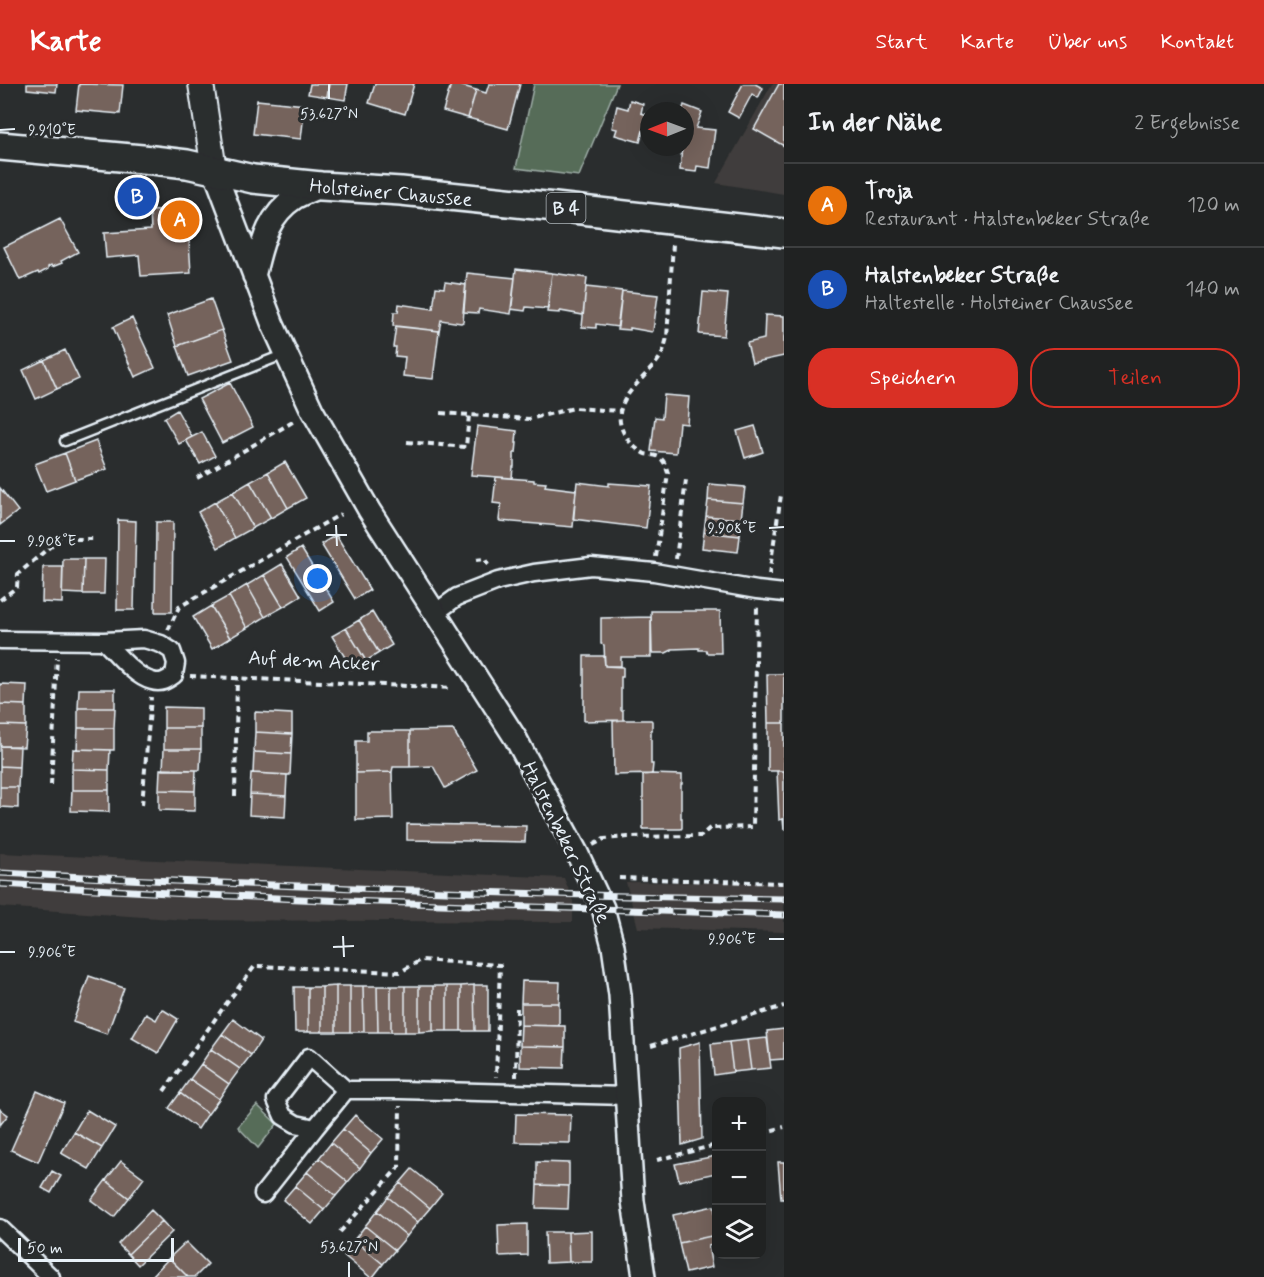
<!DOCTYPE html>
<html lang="de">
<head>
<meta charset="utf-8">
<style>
  body { margin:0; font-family:Mynerve,sans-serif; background:#2d2f2f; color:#f1f3f6 }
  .controls { position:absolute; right:18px; bottom:18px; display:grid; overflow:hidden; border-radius:12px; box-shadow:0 6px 24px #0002 }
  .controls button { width:54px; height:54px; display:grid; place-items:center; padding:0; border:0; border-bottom:2px solid #3d3f40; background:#202222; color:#f1f3f6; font:30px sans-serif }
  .compass { position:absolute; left:640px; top:18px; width:54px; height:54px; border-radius:50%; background:#202222; box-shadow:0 6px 24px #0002; rotate:269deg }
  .scale { position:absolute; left:18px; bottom:15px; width:156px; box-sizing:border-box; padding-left:6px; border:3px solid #e8f1f8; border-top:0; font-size:16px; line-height:21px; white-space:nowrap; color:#e8f1f8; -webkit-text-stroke:4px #2a2d2e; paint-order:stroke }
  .you { position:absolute; left:318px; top:495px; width:21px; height:21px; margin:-15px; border:4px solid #fff; border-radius:50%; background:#1a73e8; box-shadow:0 0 0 9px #1a73e833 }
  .badge { display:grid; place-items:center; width:39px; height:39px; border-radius:50%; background:#d93025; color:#fff; font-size:20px; font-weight:700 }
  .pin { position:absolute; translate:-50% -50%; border:3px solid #fff; box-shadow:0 2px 6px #0006 }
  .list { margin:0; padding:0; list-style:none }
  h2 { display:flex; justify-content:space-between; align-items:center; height:78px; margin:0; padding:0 24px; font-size:26px }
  h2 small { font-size:20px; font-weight:400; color:#a2a4a5 }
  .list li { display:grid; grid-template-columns:39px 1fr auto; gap:18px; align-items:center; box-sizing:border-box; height:84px; padding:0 24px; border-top:2px solid #3d3f40 }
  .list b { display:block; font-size:22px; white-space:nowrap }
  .list p { margin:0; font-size:20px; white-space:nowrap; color:#a2a4a5 }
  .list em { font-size:20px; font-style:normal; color:#a2a4a5 }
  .actions { display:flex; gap:12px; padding:18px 24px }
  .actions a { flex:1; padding:14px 0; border:2px solid #d93025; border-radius:24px; text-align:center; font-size:21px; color:#d93025 }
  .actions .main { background:#d93025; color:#fff }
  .icon { flex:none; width:33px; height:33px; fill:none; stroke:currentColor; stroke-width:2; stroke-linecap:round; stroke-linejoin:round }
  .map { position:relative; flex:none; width:784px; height:1193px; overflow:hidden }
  header { display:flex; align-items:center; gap:36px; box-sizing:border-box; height:84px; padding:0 30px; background:#d93025; color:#fff }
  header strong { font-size:28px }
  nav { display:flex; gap:33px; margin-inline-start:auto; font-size:21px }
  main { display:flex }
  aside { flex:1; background:#202222 }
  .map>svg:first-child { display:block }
  .built { fill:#403d3c }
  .green { fill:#566c58; stroke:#9faea8; stroke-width:1.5 }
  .building { fill:#74635b; stroke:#e8f1f8; stroke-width:1.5 }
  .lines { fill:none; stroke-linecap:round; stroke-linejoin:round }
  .service-casing { stroke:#e8f1f8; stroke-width:13 }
  .minor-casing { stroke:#e8f1f8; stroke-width:21 }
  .tertiary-casing { stroke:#e8f1f8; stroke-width:26 }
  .secondary-casing { stroke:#e8f1f8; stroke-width:28 }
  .primary-casing { stroke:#e8f1f8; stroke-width:32 }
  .path { stroke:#e8f1f8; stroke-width:4; stroke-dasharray:6 4.5; stroke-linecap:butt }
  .service { stroke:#2a2d2e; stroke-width:8 }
  .minor { stroke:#2a2d2e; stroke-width:16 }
  .tertiary { stroke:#2a2d2e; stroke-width:21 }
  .secondary { stroke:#2a2d2e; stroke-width:24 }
  .primary { stroke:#2a2d2e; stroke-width:27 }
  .rail-casing { stroke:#e8f1f8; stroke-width:7 }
  .rail { stroke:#2a2d2e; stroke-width:4.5; stroke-dasharray:14; stroke-linecap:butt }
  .ticks { fill:none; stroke:#e8f1f8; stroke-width:2 }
  .labels { text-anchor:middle; stroke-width:6; stroke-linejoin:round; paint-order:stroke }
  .shield { fill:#2a2d2e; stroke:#afb6bb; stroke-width:1.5 }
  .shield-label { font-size:18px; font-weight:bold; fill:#e8f1f8 }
  .street-label { font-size:20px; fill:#e8f1f8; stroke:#2a2d2e }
  .ticks-label { font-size:15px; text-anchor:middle; fill:#e8f1f8; stroke:#2a2d2e; stroke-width:6; stroke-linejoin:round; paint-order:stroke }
</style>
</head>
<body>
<header>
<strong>Karte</strong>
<nav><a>Start</a><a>Karte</a><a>Über uns</a><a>Kontakt</a></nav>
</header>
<main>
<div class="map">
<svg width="784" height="1193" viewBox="0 0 784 1193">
  <rect width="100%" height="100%" fill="#2a2d2e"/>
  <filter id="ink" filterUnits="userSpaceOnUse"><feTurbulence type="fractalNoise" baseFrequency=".0167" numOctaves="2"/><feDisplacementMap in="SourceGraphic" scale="12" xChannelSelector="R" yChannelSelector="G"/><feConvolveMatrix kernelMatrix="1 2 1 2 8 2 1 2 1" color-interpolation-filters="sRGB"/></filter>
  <g filter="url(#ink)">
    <path class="built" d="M772,0H784V110L716,99Z
      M0,769L564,794L573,817V838L186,836L0,823Z
      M626,798L784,799V848L638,844Z"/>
    <path class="green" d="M534,0H617L579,92L516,84Z
      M257,1021L277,1040L258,1064L238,1043Z"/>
    <path class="building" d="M27,0H57L56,8L27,5Z
      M79,0L123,1L120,30L76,26Z
      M310,0H329L327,13L308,10Z
      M329,0H348L345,16L327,13Z
      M375,0H414L405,30L369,19Z
      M451,0H456L476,6L468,34L443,27Z
      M489,0H520L508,45L468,34L476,6L486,9Z
      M743,0H755L763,4L758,14L752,10L739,34L728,28Z
      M779,0H784V62L754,45Z
      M257,16L305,21L301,55L253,50Z
      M630,16L643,20L641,29L647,31L640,58L615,51L617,45L612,44L617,22L628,25Z
      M684,21L702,28L696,44L715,46L710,84L697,82L696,88L680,86L682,63H685V27H682Z
      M184,125L190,129L192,155L189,156L191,189L141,192L139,171L106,174L104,149L151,146L150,127Z
      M60,135L78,168L61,177L62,179L52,183L51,181L48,183V185L39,190L38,188L20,196L4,163Z
      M516,185L552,189L548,225L526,223L525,227L511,225Z
      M467,189L515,194L511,230L479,225L478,229L463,228Z
      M552,189L587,194L583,231L560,227V229L547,228Z
      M445,198L466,201L463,238L461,239L441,236L439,247L393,242L394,228H398L399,220L433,225L436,203L444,204Z
      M586,203L622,207L618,243L596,240V244L582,243Z
      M622,207L658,211L653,247L652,248L630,244V246L617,245Z
      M703,208L728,210L724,252L699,250Z
      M211,215L222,246L177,262L167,231Z
      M765,231L784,232V272L752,279L747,259L764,255Z
      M132,234L155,284L135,293L113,243Z
      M396,242L439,247L433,295L403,292L405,273L395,272L396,263H393Z
      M222,246L233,276L188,292L177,262Z
      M65,266L79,295L57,305L44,276Z
      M44,276L57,305L36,315L23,286Z
      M230,299L253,343L222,359L199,315Z
      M664,311L689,313L687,340L679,339L676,369L651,367L655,333L662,334Z
      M177,326L192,353L179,360L164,334Z
      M477,342L517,347L516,359H517L516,369H514V383H513L512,394L471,391Z
      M755,342L763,368L745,374L737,347Z
      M202,348L215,372L200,380L186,356Z
      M96,357L107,385L75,396L65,369Z
      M65,369L75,396L46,407L35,380Z
      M285,378L306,414L288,424L268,388Z
      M268,388L288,424L271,434L250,398Z
      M496,393L534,396V398L546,399L545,402L576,406L573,443L500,437L499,436L501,420L493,419Z
      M250,398L271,434L253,444L233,408Z
      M577,398L609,402V399L651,402L646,444L573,435Z
      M709,400L745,403L743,419L708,416Z
      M0,404L18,427L0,441Z
      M233,408L253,444L235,454L215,418Z
      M708,416L743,419L741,435L706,432Z
      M215,418L235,454L218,464L198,428Z
      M706,432L741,435L740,452L704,448Z
      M118,436L136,437L134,526H117Z
      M156,438H173L172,528H155Z
      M704,448L740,452L738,468L702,464Z
      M336,451L370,506L355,515L321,460Z
      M301,464L334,518L320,527L287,473Z
      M63,475H84L83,510L62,509Z
      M84,475H105L104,510H83Z
      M282,480L301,512L283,523L264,491Z
      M43,483H63L62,519L42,518Z
      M264,491L283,523L265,533L247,501Z
      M247,501L265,533L247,544L229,512Z
      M229,512L247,544L230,554L211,522Z
      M211,522L230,554L212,565L193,533Z
      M651,527H720L721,569H707L706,566H699V564L672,565V566L666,569H652Z
      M372,528L392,561L379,569L359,536Z
      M651,533V573H621V582H605L604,561L601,560V534Z
      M359,536L379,569L366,577L346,544Z
      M346,544L366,577L352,585L332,552Z
      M584,572H604L605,582L623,583V593H621V626H623V636L584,637Z
      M767,590H784V639H768Z
      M0,600L27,601L26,621L0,620Z
      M79,605H115V624H78Z
      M0,620L26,621V642L0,641Z
      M164,623L201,624V644H164Z
      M78,624H115L114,644H78Z
      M255,628L292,630V650L255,648Z
      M623,636H651L652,637V646H651V680H653L652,690L614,691L613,637Z
      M768,639H784V687H768Z
      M0,641L26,642L24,663L0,662Z
      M78,644H114V666L77,665Z
      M164,644H201V665H164Z
      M453,646L477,686L445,704L433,682L410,683V647Z
      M367,647H410V683H393L392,688L356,689V657H367Z
      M255,648L292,650L291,670L254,668Z
      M0,662H20L19,683L0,682Z
      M73,665L110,666L109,686L72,685Z
      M164,665H201L200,686H163Z
      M254,668L291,670L290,691L253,689Z
      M0,682L19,683L18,703H0Z
      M72,685L109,686V706H72Z
      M160,685L196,686L195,707L159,706Z
      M777,687H784V746L783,735L779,736Z
      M392,688L393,735L356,736V689Z
      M251,689L287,691L286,712L250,710Z
      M651,690L682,691V700H681V734H682V744L681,745H643V691Z
      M0,703H18V724L0,723Z
      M72,706H109V728L71,727Z
      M159,706L195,707V727L159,726Z
      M250,710L286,712L285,733L249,731Z
      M407,740L526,742L525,758L407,756Z
      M89,892L124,904L107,950L73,938Z
      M522,897L560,898L559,919H521Z
      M474,901H488V947H475Z
      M474,901L475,947H461V902Z
      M336,902H350V948H336Z
      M336,902V948H322V903Z
      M350,902H363L364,948H350Z
      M363,902H377L378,948H364Z
      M377,902H391V948H378Z
      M391,902H405V948H391Z
      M405,902H419V948H405Z
      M419,902H433V947L419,948Z
      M433,902H447V947H433Z
      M447,902H461V947H447Z
      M294,903H308V948H295Z
      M308,903H322V948H308Z
      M521,919H559V942L521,941Z
      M162,925L178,935L158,969L132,954L146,930L156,936Z
      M233,935L261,956L251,971L222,950Z
      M521,941L565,942V963L520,962Z
      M784,945V975L770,976L767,947Z
      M222,950L251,971L240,985L211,965Z
      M767,954L771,984L751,986L747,956Z
      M747,956L751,986L733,988L729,958Z
      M700,958L702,1055L682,1061L679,964Z
      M729,958L733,988L714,991L711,960Z
      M520,962L565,963L564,984L520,983Z
      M211,965L240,985L229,1000L201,980Z
      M201,980L229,1000L219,1015L190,995Z
      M190,995L219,1015L208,1030L180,1009Z
      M37,1007L64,1019L38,1078L11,1066Z
      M180,1009L208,1030L198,1045L169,1024Z
      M0,1025L8,1031L0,1041Z
      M87,1026L115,1043L102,1064L74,1048Z
      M516,1030L571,1031L570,1059L515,1058Z
      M355,1031L383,1055L371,1069L343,1045Z
      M343,1045L371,1069L360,1084L331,1059Z
      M74,1048L102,1064L89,1085L61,1069Z
      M331,1059L360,1084L348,1098L319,1074Z
      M716,1072V1089L679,1097L675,1080Z
      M319,1074L348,1098L336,1112L307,1088Z
      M121,1077L144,1094L129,1114L106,1096Z
      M537,1078L569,1079V1102L537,1101Z
      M778,1078H784V1115H781Z
      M412,1085L442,1109L430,1124L400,1099Z
      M52,1087L61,1092L51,1109L42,1104Z
      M307,1088L336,1112L324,1126L295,1102Z
      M106,1096L129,1114L114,1133L91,1116Z
      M400,1099L430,1124L418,1138L388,1113Z
      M537,1101L569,1102L568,1125L536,1124Z
      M295,1102L324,1126L312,1140L283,1116Z
      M388,1113L418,1138L407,1152L377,1127Z
      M714,1122L716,1134V1151L679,1159L673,1131Z
      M151,1126L162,1137L128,1170L118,1160Z
      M377,1127L407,1152L395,1166L365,1142Z
      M162,1137L172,1148L138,1181L128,1170Z
      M527,1140V1171L499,1172L498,1141Z
      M365,1142L395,1166L383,1180L354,1156Z
      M592,1147V1178H569L568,1148Z
      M545,1148H568L569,1178L546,1179Z
      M716,1151V1160L708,1162L712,1183L686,1189L679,1159Z
      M354,1156L383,1180L373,1193H370L342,1170Z
      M186,1158L208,1180L195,1193H188L169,1174Z
      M169,1174L188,1193H155L153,1191Z"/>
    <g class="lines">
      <defs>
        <path id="service" d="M65,357L285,270"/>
        <path id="minor" d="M435,529L457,513L498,497L534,489L591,482L654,488L757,506L784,509
          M0,556L104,557L144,555L161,560L172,567L176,579L174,591C167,596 161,600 152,597C135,593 116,569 104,557
          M346,1006L315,1044L296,1040L283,1032L276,1016L309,973L346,1006H400L627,1012
          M263,1110L315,1044
          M0,1144L51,1193"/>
        <path id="tertiary" d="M214,86L273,241L312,326L369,426L516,655L577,769L603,824L613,862L620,911L633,1117L644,1193
          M254,192C262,161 266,133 295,114C303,109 313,106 321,102"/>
        <path id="secondary" d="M201,0L214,86"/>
        <path id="primary" d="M0,62L153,76L187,80L253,95L321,102L401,107L555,123L784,149"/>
      </defs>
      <use href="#service" class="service-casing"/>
      <use href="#minor" class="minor-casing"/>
      <use href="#tertiary" class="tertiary-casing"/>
      <use href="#secondary" class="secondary-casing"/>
      <use href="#primary" class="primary-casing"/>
      <path class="path" d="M441,329L529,335L574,324L620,327
        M407,358L466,363L469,331
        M197,394L296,336
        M656,473L668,389C666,383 665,377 659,373C655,371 650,371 645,370C633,364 622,351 620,338C616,311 648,293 661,272C664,266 665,260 667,254L673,160
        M676,475L686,396
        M476,476L485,475L488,481
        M769,491L781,411
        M0,516L17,503L18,490L59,455H93
        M168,546L179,523L341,430
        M190,592L452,604
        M51,701L57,574
        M235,712L237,593
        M142,721L151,613
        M593,761L604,755L628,753L701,752L710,744L753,743L757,522
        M619,794L784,799
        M651,962L784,922
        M516,993L517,923
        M164,1007L223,924L255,882L400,888L421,876L500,881L496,993
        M762,1049L784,1043
        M657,1076L716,1061
        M340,1148L399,1083L400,1022"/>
      <use href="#service" class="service"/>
      <use href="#minor" class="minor"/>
      <use href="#tertiary" class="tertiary"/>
      <use href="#secondary" class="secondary"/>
      <use href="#primary" class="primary"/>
      <defs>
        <path id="rail" d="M0,789C261,802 523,811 784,815
          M0,800L207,811L347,817L784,831"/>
      </defs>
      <use href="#rail" class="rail-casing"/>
      <use href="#rail" class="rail"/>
    </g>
  </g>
  <path class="ticks" d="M329,0V15M0,46L15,45M336,441L337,462M769,444L784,443M326,451H347M0,457H15M343,852L344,873M769,855H784M333,863L354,862M0,868H15M349,1178V1193"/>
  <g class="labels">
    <rect class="shield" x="546.5" y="109" width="39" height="30" rx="4.5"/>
    <g class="shield-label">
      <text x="566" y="130">B 4</text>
    </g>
    <g class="street-label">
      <text transform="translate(391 108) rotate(5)" y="7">Holsteiner Chaussee</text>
      <text transform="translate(314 576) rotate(3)" y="7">Auf dem Acker</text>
      <text transform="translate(567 758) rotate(64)" y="7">Halstenbeker Straße</text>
    </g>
  </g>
  <g class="ticks-label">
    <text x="329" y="35">53.627°N</text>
    <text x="52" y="51">9.910°E</text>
    <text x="732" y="449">9.908°E</text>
    <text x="52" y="462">9.908°E</text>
    <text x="732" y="860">9.906°E</text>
    <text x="52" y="873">9.906°E</text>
    <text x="349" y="1168">53.627°N</text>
  </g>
</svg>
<div class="controls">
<button>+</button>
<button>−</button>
<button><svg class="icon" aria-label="layers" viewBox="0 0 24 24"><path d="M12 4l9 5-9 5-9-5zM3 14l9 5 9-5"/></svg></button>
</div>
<svg class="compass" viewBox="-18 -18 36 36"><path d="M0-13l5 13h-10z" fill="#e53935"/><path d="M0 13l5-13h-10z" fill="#a2a4a5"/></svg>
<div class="scale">50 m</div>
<div class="you"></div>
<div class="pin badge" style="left:180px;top:136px;background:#e8710a">A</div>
<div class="pin badge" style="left:137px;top:113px;background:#1a4fb4">B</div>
</div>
<aside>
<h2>In der Nähe<small>2 Ergebnisse</small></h2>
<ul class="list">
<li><span class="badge" style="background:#e8710a">A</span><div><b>Troja</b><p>Restaurant · Halstenbeker Straße</p></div><em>120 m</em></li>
<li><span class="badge" style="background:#1a4fb4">B</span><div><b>Halstenbeker Straße</b><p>Haltestelle · Holsteiner Chaussee</p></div><em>140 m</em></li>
</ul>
<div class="actions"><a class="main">Speichern</a><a>Teilen</a></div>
</aside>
</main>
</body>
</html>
